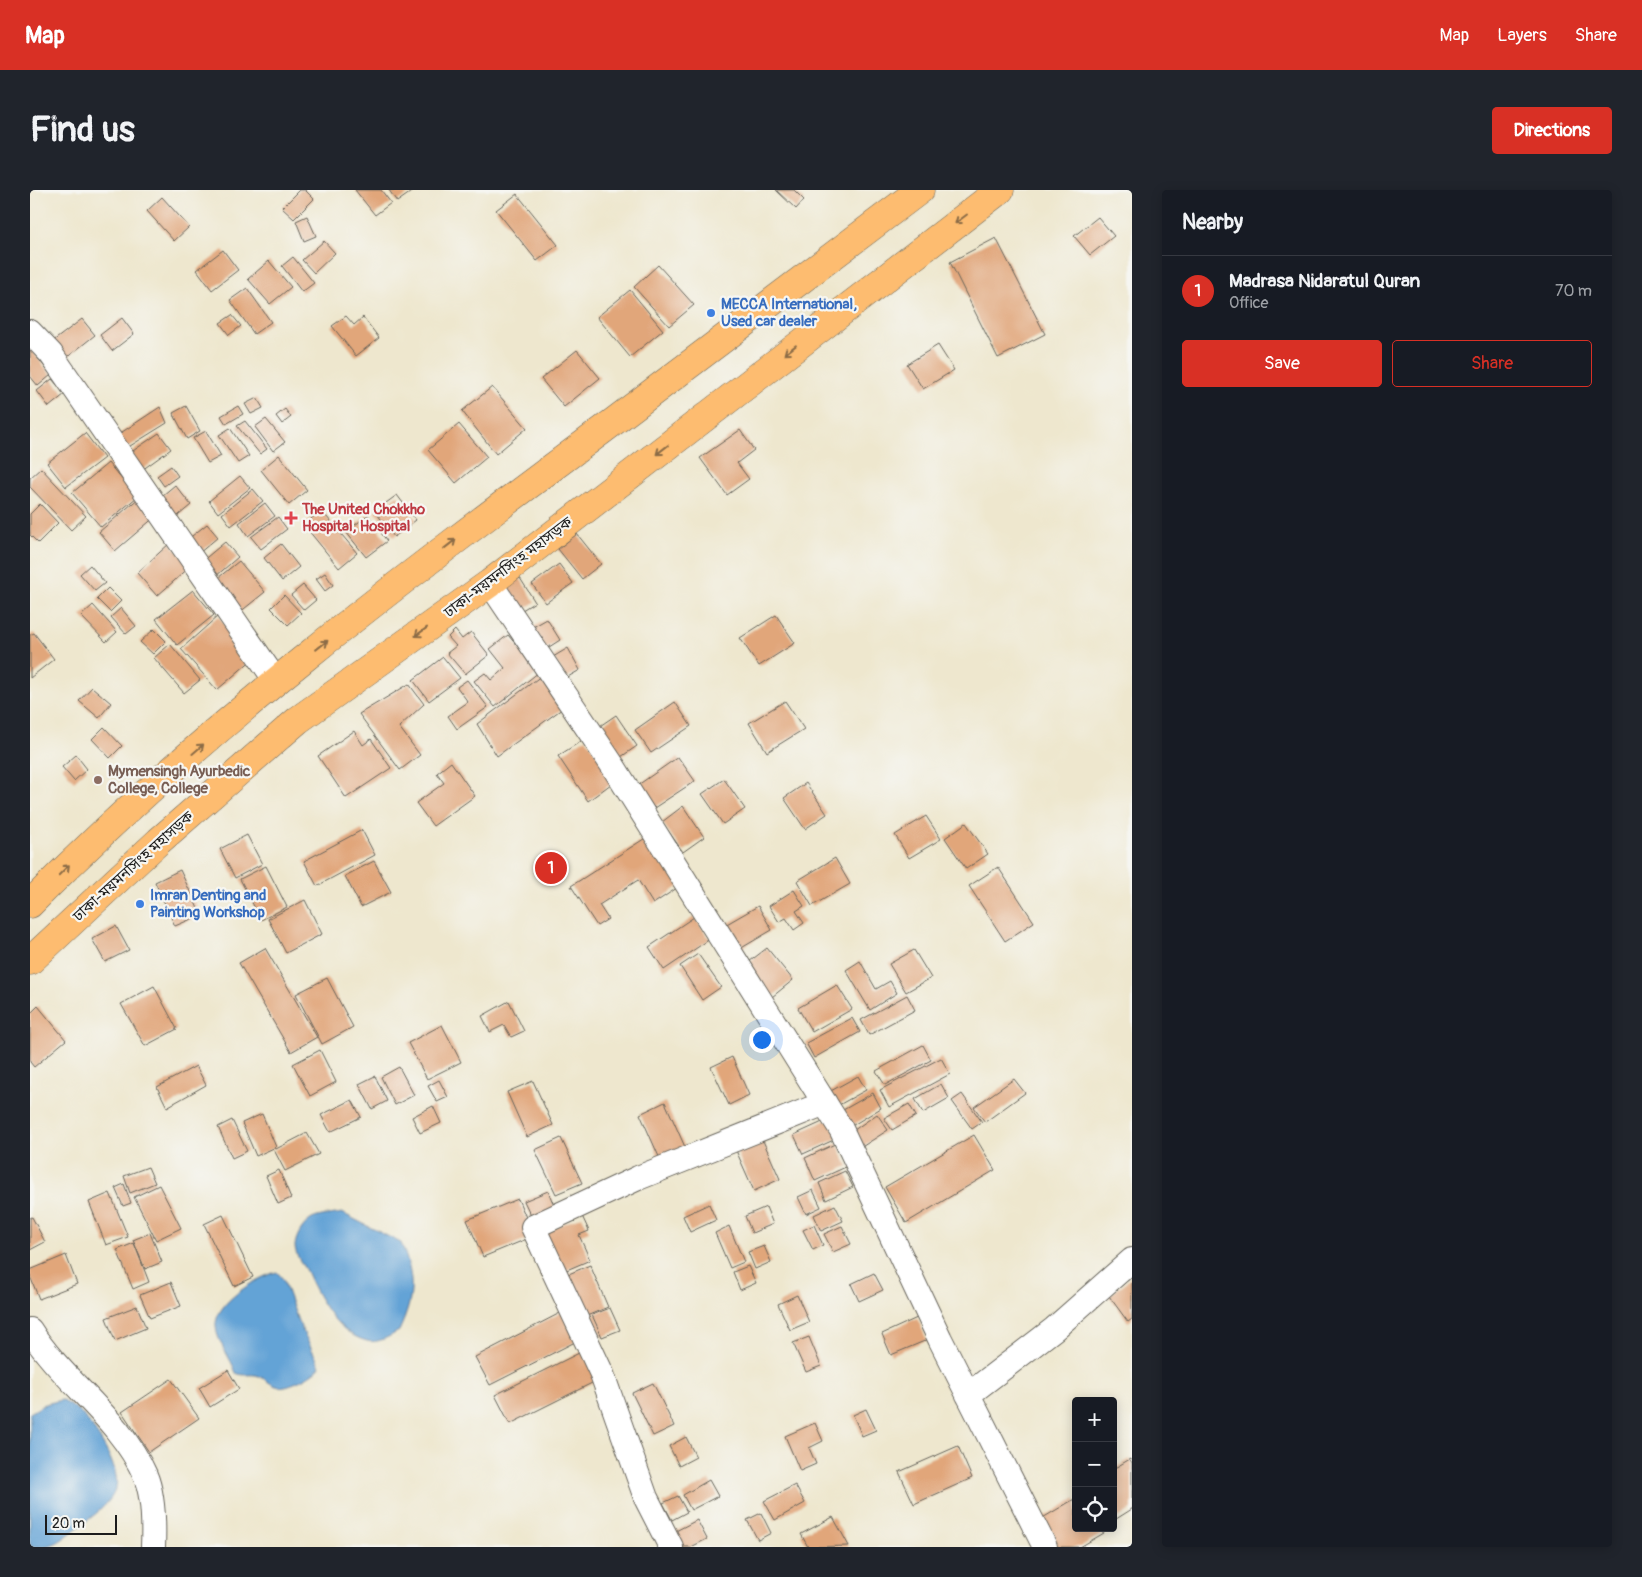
<!DOCTYPE html>
<html lang="en">
<head>
<meta charset="utf-8">
<style>
  body { margin:0; font-family:Pangolin,"Noto Sans Bengali",sans-serif; background:#20242c; color:#f1f3f6 }
  .controls { position:absolute; right:15px; bottom:15px; display:grid; overflow:hidden; border-radius:5px; box-shadow:0 2px 12px #0003 }
  .controls button { width:45px; height:45px; display:grid; place-items:center; padding:0; border:0; border-bottom:1px solid #363941; background:#171b24; color:#f1f3f6; font:25px sans-serif }
  .scale { position:absolute; left:15px; bottom:12px; width:72px; box-sizing:border-box; padding-left:5px; border:2px solid #1c1c1c; border-top:0; font-size:14px; line-height:18px; white-space:nowrap; color:#1c1c1c; -webkit-text-stroke:4px #f6f6f2; paint-order:stroke }
  .you { position:absolute; left:731px; top:849px; width:18px; height:18px; margin:-12px; border:4px solid #fff; border-radius:50%; background:#1a73e8; box-shadow:0 0 0 8px #1a73e833 }
  .badge { display:grid; place-items:center; width:32px; height:32px; border-radius:50%; background:#d93025; color:#fff; font-size:16px; font-weight:700 }
  .pin { position:absolute; translate:-50% -50%; border:2px solid #fff; box-shadow:0 1px 5px #0006 }
  .list { margin:0; padding:0; list-style:none }
  h2 { display:flex; justify-content:space-between; align-items:center; height:65px; margin:0; padding:0 20px; font-size:21px }
  h2 small { font-size:16px; font-weight:400; color:#9ea1a6 }
  .list li { display:grid; grid-template-columns:32px 1fr auto; gap:15px; align-items:center; box-sizing:border-box; height:70px; padding:0 20px; border-top:1px solid #363941 }
  .list b { display:block; font-size:19px; white-space:nowrap }
  .list p { margin:0; font-size:16px; white-space:nowrap; color:#9ea1a6 }
  .list em { font-size:16px; font-style:normal; color:#9ea1a6 }
  .actions { display:flex; gap:10px; padding:15px 20px }
  .actions a { flex:1; padding:11px 0; border:1px solid #d93025; border-radius:5px; text-align:center; font-size:18px; color:#d93025 }
  .actions .main { background:#d93025; color:#fff }
  .icon { flex:none; width:28px; height:28px; fill:none; stroke:currentColor; stroke-width:2; stroke-linecap:round; stroke-linejoin:round }
  .map { position:relative; flex:none; width:1102px; height:1357px; overflow:hidden; border-radius:5px }
  header { display:flex; align-items:center; gap:30px; box-sizing:border-box; height:70px; padding:0 25px; background:#d93025; color:#fff }
  header strong { font-size:24px }
  nav { display:flex; gap:28px; margin-inline-start:auto; font-size:18px }
  .intro { display:flex; align-items:center; justify-content:space-between; box-sizing:border-box; height:120px; padding:0 30px }
  h1 { margin:0; font-size:35px }
  .button { padding:12px 22px; border-radius:5px; background:#d93025; color:#fff; font-size:18px; font-weight:700 }
  main { display:flex; gap:30px; padding:0 30px }
  aside { flex:1; background:#171b24; border-radius:5px; box-shadow:0 2px 12px #0003 }
  .map>svg:first-child { display:block }
  .water { fill:#63a3d6; stroke:#406079 }
  .building { fill:#e1a67a }
  .lines { fill:none; stroke-linecap:round; stroke-linejoin:round }
  .minor-casing { stroke:#66635a; stroke-width:26 }
  .major-casing { stroke:#66635a; stroke-width:29 }
  .minor { stroke:#fff; stroke-width:24 }
  .major { stroke:#fdbc6f; stroke-width:28 }
  .oneway { stroke:#8c6c46 }
  .shop-dot { fill:#3f7fe0; stroke:#f6f6f2; stroke-width:2 }
  .health-dot { fill:#e0444e; stroke:#f6f6f2; stroke-width:2 }
  .education-dot { fill:#8d6e63; stroke:#f6f6f2; stroke-width:2 }
  .labels { text-anchor:middle; stroke-width:4.5; stroke-linejoin:round; paint-order:stroke }
  .shop-label { font-size:15px; font-weight:bold; fill:#366cbe; stroke:#f6f6f2; text-anchor:start }
  .health-label { font-size:15px; font-weight:bold; fill:#be3a42; stroke:#f6f6f2; text-anchor:start }
  .street-label { font-size:15px; fill:#1c1c1c; stroke:#f6f6f2 }
  .education-label { font-size:15px; font-weight:bold; fill:#785e54; stroke:#f6f6f2; text-anchor:start }
</style>
</head>
<body>
<header>
<strong>Map</strong>
<nav><a>Map</a><a>Layers</a><a>Share</a></nav>
</header>
<div class="intro"><h1>Find us</h1><a class="button">Directions</a></div>
<main>
<div class="map">
<svg width="1102" height="1357" viewBox="0 0 1102 1357">
  <rect width="100%" height="100%" fill="#f6f6f2"/>
  <filter id="ink" filterUnits="userSpaceOnUse"><feTurbulence type="fractalNoise" baseFrequency=".02" numOctaves="2"/><feDisplacementMap in="SourceGraphic" scale="10" xChannelSelector="R" yChannelSelector="G"/><feConvolveMatrix kernelMatrix="1 2 1 2 8 2 1 2 1" color-interpolation-filters="sRGB"/></filter>
  <filter id="wash" filterUnits="userSpaceOnUse"><feTurbulence type="fractalNoise" baseFrequency=".0096" numOctaves="4" result="noise"/><feDisplacementMap in="SourceGraphic" scale="20" xChannelSelector="R" yChannelSelector="G"/><feGaussianBlur stdDeviation="1.12" result="paint"/><feColorMatrix in="noise" values="0 0 0 0 0 0 0 0 0 0 0 0 0 0 0 0 0 1.4 0 .05"/><feComposite in="paint" operator="in"/></filter>
  <g filter="url(#wash)">
    <rect width="100%" height="100%" fill="#eee7ce"/>
    <path class="water" d="M312,1023L371,1053C385,1088 385,1106 369,1141C360,1146 348,1154 337,1151C306,1143 288,1108 276,1081C272,1074 266,1066 265,1057C265,1048 272,1036 279,1031C286,1025 303,1025 312,1023Z
      M247,1082L253,1089L268,1131L290,1176C285,1185 255,1200 246,1196C240,1194 235,1189 229,1186C221,1183 214,1187 206,1183C201,1168 187,1152 186,1137C183,1114 228,1086 247,1082Z
      M32,1210C38,1214 45,1218 51,1223C64,1236 91,1279 86,1297C82,1313 63,1326 50,1336C29,1351 28,1357 0,1357V1223L15,1214Z"/>
    <g id="blocks">
      <path class="building" d="M270,0H275L284,9L264,29L252,18Z
        M325,0H351L361,13L345,25Z
        M359,0H384L367,12Z
        M746,0H764L774,10L766,19Z
        M487,4L528,55L507,71L466,20Z
        M132,7L159,37L144,51L117,21Z
        M277,26L286,46L274,51L266,31Z
        M1068,27L1084,46L1060,65L1044,46Z
        M966,48L1015,144L968,168L920,72Z
        M294,51L305,63L284,83L272,70Z
        M193,60L208,80L182,100L167,80Z
        M263,67L284,93L272,102L252,76Z
        M239,71L261,97L240,114L218,89Z
        M628,75L664,115L639,136L604,97Z
        M217,98L241,132L224,144L200,110Z
        M600,100L633,140L600,167L567,127Z
        M202,125L211,136L199,145L190,133Z
        M316,126L324,135L333,127L349,148L326,166L302,136Z
        M92,128L104,144L82,161L70,145Z
        M52,129L65,145L35,169L22,152Z
        M908,155L924,180L893,199L877,174Z
        M0,158L21,185L8,196L0,186Z
        M547,160L570,188L534,217L511,189Z
        M22,189L35,204L19,217L7,201Z
        M462,197L497,238L466,264L432,221Z
        M227,208L233,218L221,224L215,214Z
        M156,216L170,241L157,249L143,223Z
        M208,216L213,224L196,234L191,226Z
        M130,217L137,233L92,261L83,248Z
        M255,219L261,227L252,234L246,226Z
        M236,229L255,252L243,261L225,237Z
        M215,231L237,259L230,264L207,236Z
        M429,234L457,267L426,293L398,260Z
        M200,238L219,266L208,273L189,245Z
        M710,240L724,260L707,273L719,289L697,305L670,268Z
        M176,241L191,266L178,273L163,248Z
        M55,243L74,268L36,297L17,273Z
        M129,243L141,259L112,280L100,263Z
        M249,265L277,300L259,315L231,280Z
        M78,273L107,307L71,337L42,303Z
        M141,276L148,286L134,296L127,286Z
        M11,278L56,326L41,340L0,297V288Z
        M210,286L220,298L188,323L179,311Z
        M145,295L161,315L143,330L127,310Z
        M223,299L233,311L201,336L192,324Z
        M367,305L386,330L364,347L345,321Z
        M110,307L126,326L85,361L69,342Z
        M235,313L245,326L218,346L209,333Z
        M10,314L28,333L8,353L0,345V324Z
        M291,320L327,363L309,378L274,335Z
        M338,325L357,351L336,367L316,342Z
        M248,327L257,339L231,359L221,347Z
        M177,334L188,347L168,364L157,350Z
        M547,344L571,374L552,389L528,359Z
        M195,352L208,367L185,387L171,372Z
        M140,353L161,376L127,406L107,383Z
        M251,354L269,377L252,391L234,368Z
        M209,371L235,402L209,423L183,392Z
        M529,374L543,393L516,413L502,394Z
        M60,375L75,393L65,401L50,384Z
        M295,383L303,395L295,401L286,389Z
        M490,388L505,412L489,422L475,397Z
        M273,395L286,410L274,420L261,405Z
        M78,398L91,411L80,422L67,409Z
        M163,400L184,425L147,455L126,429Z
        M254,405L271,423L258,435L241,418Z
        M63,415L87,442L76,452L51,426Z
        M91,418L106,436L96,444L81,427Z
        M746,425L765,453L729,476L710,448Z
        M188,426L224,468L187,500L151,459Z
        M517,429L530,450L516,459L503,437Z
        M124,439L136,451L123,464L110,452Z
        M425,440L432,449L441,442L459,465L435,484L417,463L426,456L418,447Z
        M4,443L24,469L0,488V445Z
        M478,445L509,482L465,517L444,491L455,483L461,490L475,478L460,459Z
        M140,454L170,490L154,503L124,468Z
        M538,458L550,480L536,488L523,467Z
        M413,467L430,488L399,511L383,490Z
        M515,483L536,516L467,566L447,534Z
        M437,490L458,517L427,539L418,526L438,512L427,497Z
        M379,494L394,514L369,537L390,565L370,580L329,524Z
        M62,497L81,513L69,528L49,511Z
        M755,511L774,539L737,562L719,533Z
        M645,512L661,536L621,563L605,540Z
        M586,525L607,556L585,571L564,540Z
        M74,537L92,556L80,568L62,549Z
        M324,541L333,555L341,549L361,578L316,608L288,566Z
        M556,548L585,591L558,611L528,566Z
        M46,565L57,579L44,591L32,577Z
        M648,567L665,591L624,618L608,595Z
        M421,572L445,606L403,636L386,613L414,593L407,583Z
        M694,589L715,619L693,634L672,604Z
        M776,593L797,624L775,639L754,608Z
        M653,616L674,647L653,662L632,632Z
        M896,626L911,649L879,668L865,645Z
        M936,633L958,664L936,679L915,648Z
        M332,640L345,665L287,696L274,671Z
        M217,645L232,674L205,688L190,659Z
        M620,645L653,694L623,714L608,690L569,715L578,729L567,736L541,696Z
        M805,668L820,694L782,716L767,691Z
        M344,671L361,702L331,717L315,686Z
        M236,676L257,717L231,730L210,689Z
        M968,677L1004,732L975,751L939,696Z
        M150,680L171,725L145,736L125,692Z
        M764,700L774,716L766,721L774,733L764,740L756,728L749,732L739,716Z
        M275,710L292,744L256,763L238,729Z
        M728,716L742,740L703,763L688,739Z
        M664,727L680,749L634,780L619,757Z
        M86,736L99,760L75,772L62,749Z
        M235,758L287,847L261,862L209,773Z
        M737,758L763,790L742,807L715,775Z
        M884,760L901,788L876,802L859,774Z
        M668,764L691,797L672,810L650,776Z
        M830,771L846,799L860,791L867,803L840,820L816,780Z
        M297,788L323,837L292,854L266,804Z
        M807,795L822,819L782,842L768,818Z
        M124,796L147,839L115,856L91,814Z
        M877,805L885,820L839,845L831,830Z
        M479,811L494,841L481,847L474,835L460,842L452,826Z
        M8,816L36,850L4,877L0,872V824Z
        M822,828L830,842L784,868L776,853Z
        M412,835L431,872L397,889L378,853Z
        M893,855L901,870L855,895L846,881Z
        M290,860L306,892L280,906L263,874Z
        M702,867L719,905L699,915L681,877Z
        M911,868L920,884L859,917L850,900Z
        M166,876L176,895L137,917L127,897Z
        M369,877L384,905L365,915L351,887Z
        M345,886L357,911L342,919L329,894Z
        M828,886L836,900L807,916L799,902Z
        M984,889L995,903L955,932L944,917Z
        M409,890L418,907L407,912L398,896Z
        M503,891L523,935L497,947L477,902Z
        M911,894L919,908L893,923L885,909Z
        M843,903L851,918L815,940L806,924Z
        M932,904L952,932L942,939L922,911Z
        M322,910L331,927L300,942L291,925Z
        M635,912L655,957L630,969L610,924Z
        M879,914L886,926L862,940L854,928Z
        M403,916L411,933L390,943L382,927Z
        M232,924L246,957L226,966L212,933Z
        M847,924L858,940L827,960L817,945Z
        M799,929L808,948L773,964L764,945Z
        M202,930L217,961L202,968L188,937Z
        M277,943L289,964L255,981L244,960Z
        M730,944L750,989L724,1001L704,956Z
        M944,945L965,980L876,1033L855,997Z
        M531,948L552,993L526,1004L505,960Z
        M807,953L818,976L785,991L775,968Z
        M118,977L125,993L100,1003L94,986Z
        M249,980L261,1008L248,1014L236,986Z
        M815,981L823,997L796,1010L789,993Z
        M94,994L101,1013L93,1016L85,998Z
        M129,995L151,1038L126,1050L104,1007Z
        M783,1000L791,1017L776,1024L768,1007Z
        M518,1001L526,1020L503,1030L494,1011Z
        M80,1003L98,1047L76,1055L59,1012Z
        M488,1009L504,1046L453,1067L437,1030Z
        M679,1014L686,1030L660,1042L653,1026Z
        M805,1015L813,1031L791,1041L784,1025Z
        M736,1017L743,1034L722,1043L715,1026Z
        M193,1025L223,1087L204,1096L174,1034Z
        M552,1026L559,1041L549,1045L560,1070L532,1082L514,1042Z
        M2,1027L15,1052L0,1060V1028Z
        M784,1035L793,1055L783,1060L773,1040Z
        M699,1036L714,1072L700,1078L685,1043Z
        M812,1036L821,1054L803,1062L794,1044Z
        M120,1043L132,1072L115,1079L103,1050Z
        M104,1053L119,1092L103,1099L87,1060Z
        M734,1056L741,1072L725,1079L718,1062Z
        M36,1065L47,1094L9,1109L0,1086V1080Z
        M560,1075L578,1117L552,1128L534,1086Z
        M718,1076L726,1093L710,1100L703,1082Z
        M844,1083L853,1100L829,1111L821,1094Z
        M1102,1087V1129L1098,1132L1079,1106Z
        M141,1092L151,1116L120,1128L110,1105Z
        M767,1105L779,1132L760,1140L748,1114Z
        M107,1116L116,1138L85,1151L76,1128Z
        M580,1118L590,1140L572,1147L562,1125Z
        M532,1122L547,1151L460,1195L445,1167Z
        M887,1128L897,1150L861,1165L852,1144Z
        M779,1147L791,1176L776,1182L763,1153Z
        M553,1161L568,1190L480,1234L465,1205Z
        M198,1180L209,1199L180,1217L169,1198Z
        M141,1189L169,1228L119,1262L92,1222Z
        M623,1193L644,1236L623,1246L602,1203Z
        M836,1219L846,1240L832,1246L823,1225Z
        M785,1233L793,1251L779,1258L786,1274L770,1281L755,1246Z
        M656,1247L666,1267L649,1276L639,1256Z
        M928,1256L942,1288L884,1314L869,1282Z
        M1100,1269L1102,1273V1319L1083,1331V1279Z
        M679,1290L688,1306L661,1320L653,1305Z
        M765,1295L775,1313L745,1330L734,1311Z
        M648,1306L657,1322L642,1330L633,1313Z
        M1046,1308V1338H1071L1074,1343L1050,1357H1021L1006,1332Z
        M731,1323L741,1343L728,1350L717,1330Z
        M803,1327L819,1356L778,1357L771,1344Z
        M667,1330L677,1349L661,1357H647L640,1344Z"/>
    </g>
  </g>
  <g filter="url(#ink)">
    <use href="#blocks" fill-opacity="0" stroke="#66635a" stroke-width="1"/>
    <g class="lines">
      <defs>
        <path id="minor" d="M0,142L21,164L246,491
          M460,393L583,576L811,939L910,1149L1015,1357
          M0,1140C32,1191 90,1228 115,1285C124,1306 124,1334 123,1357
          M938,1205L1024,1139L1102,1070
          M641,1357L616,1308L572,1184L503,1037L608,988L795,913"/>
        <path id="major" d="M0,714C174,537 375,387 574,239C680,160 785,80 890,0
          M0,771L129,651L268,530L460,393L970,0"/>
      </defs>
      <use href="#minor" class="minor-casing"/>
      <use href="#major" class="major-casing"/>
      <use href="#minor" class="minor"/>
      <use href="#major" class="major"/>
    </g>
    <defs><path id="oneway-shaft" d="M-6 0H5M1.5-3L5.5 0L1.5 3" fill="none" stroke-width="1.6" stroke-linecap="round" stroke-linejoin="round" transform="scale(1.25)"/></defs>
    <g class="oneway">
      <use href="#oneway-shaft" transform="translate(931 29) rotate(143)"/>
      <use href="#oneway-shaft" transform="translate(760 160) rotate(142)"/>
      <use href="#oneway-shaft" transform="translate(632 260) rotate(142)"/>
      <use href="#oneway-shaft" transform="translate(420 354) rotate(-38)"/>
      <use href="#oneway-shaft" transform="translate(391 442) rotate(144)"/>
      <use href="#oneway-shaft" transform="translate(292 455) rotate(-38)"/>
      <use href="#oneway-shaft" transform="translate(168 559) rotate(-41)"/>
      <use href="#oneway-shaft" transform="translate(34 680) rotate(-45)"/>
    </g>
  </g>
  <g class="shop-dot">
    <circle cx="681" cy="123" r="5"/>
    <circle cx="110" cy="714" r="5"/>
  </g>
  <path class="health-dot" d="M258.5 320.5h5v5h5v5h-5v5h-5v-5h-5v-5h5z"/>
  <circle class="education-dot" cx="68" cy="590" r="5"/>
  <g class="labels">
    <g class="shop-label">
      <text x="691" y="119">MECCA International,<tspan x="691" dy="17">Used car dealer</tspan></text>
      <text x="120" y="710">Imran Denting and<tspan x="120" dy="17">Painting Workshop</tspan></text>
    </g>
    <g class="health-label">
      <text x="272" y="324">The United Chokkho<tspan x="272" dy="17">Hospital, Hospital</tspan></text>
    </g>
    <g class="street-label">
      <text transform="translate(478 377) rotate(-37)" y="5">ঢাকা-ময়মনসিংহ মহাসড়ক</text>
      <text transform="translate(103 676) rotate(-42)" y="5">ঢাকা-ময়মনসিংহ মহাসড়ক</text>
    </g>
    <g class="education-label">
      <text x="78" y="586">Mymensingh Ayurbedic<tspan x="78" dy="17">College, College</tspan></text>
    </g>
  </g>
</svg>
<div class="controls">
<button>+</button>
<button>−</button>
<button><svg class="icon" aria-label="locate" viewBox="0 0 24 24"><circle cx="12" cy="12" r="6"/><path d="M12 2v4M12 18v4M2 12h4M18 12h4"/></svg></button>
</div>
<div class="scale">20 m</div>
<div class="you"></div>
<div class="pin badge" style="left:521px;top:678px">1</div>
</div>
<aside>
<h2>Nearby<small></small></h2>
<ul class="list">
<li><span class="badge">1</span><div><b>Madrasa Nidaratul Quran</b><p>Office</p></div><em>70 m</em></li>
</ul>
<div class="actions"><a class="main">Save</a><a>Share</a></div>
</aside>
</main>
</body>
</html>
